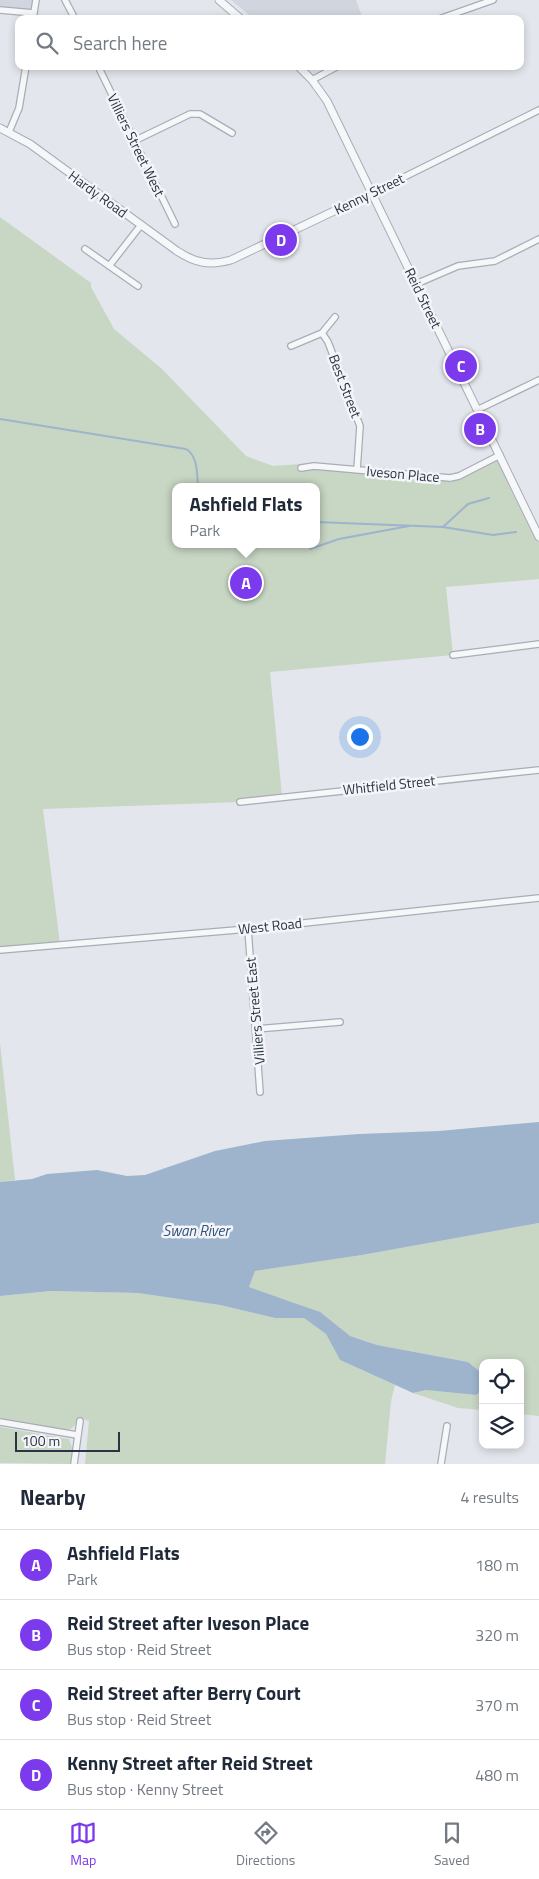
<!DOCTYPE html>
<html lang="en">
<head>
<meta charset="utf-8">
<style>
  body { margin:0; font-family:"Titillium Web",sans-serif; background:#f2f2f3; color:#1f2937 }
  .controls { position:absolute; right:15px; bottom:15px; display:grid; overflow:hidden; border-radius:10px; box-shadow:0 2px 8px #0003 }
  .controls button { width:45px; height:45px; display:grid; place-items:center; padding:0; border:0; border-bottom:1px solid #e0e1e3; background:#fff; color:#1f2937; font:25px sans-serif }
  .scale { position:absolute; left:15px; bottom:12px; width:105px; box-sizing:border-box; padding-left:5px; border:2px solid #2a3445; border-top:0; font-size:14px; line-height:18px; white-space:nowrap; color:#2a3445; -webkit-text-stroke:4px #f3f5f9; paint-order:stroke }
  .you { position:absolute; left:359px; top:736px; width:18px; height:18px; margin:-12px; border:4px solid #fff; border-radius:50%; background:#1a73e8; box-shadow:0 0 0 8px #1a73e833 }
  .badge { display:grid; place-items:center; width:32px; height:32px; border-radius:50%; background:#7c3aed; color:#fff; font-size:16px; font-weight:700 }
  .pin { position:absolute; translate:-50% -50%; border:2px solid #fff; box-shadow:0 1px 5px #0006 }
  .popup { position:absolute; left:172px; top:483px; width:148px; height:65px; box-sizing:border-box; display:grid; place-content:center; border-radius:10px; background:#fff; filter:drop-shadow(0 1px 4px #0005); font-size:16px; white-space:nowrap; color:#747a83 }
  .popup b { font-size:19px; color:#1f2937 }
  .popup::after { content:''; position:absolute; left:50%; top:100%; margin-left:-10px; border:10px solid transparent; border-top-color:#fff }
  .list { margin:0; padding:0; list-style:none }
  h2 { display:flex; justify-content:space-between; align-items:center; height:65px; margin:0; padding:0 20px; font-size:21px }
  h2 small { font-size:16px; font-weight:400; color:#747a83 }
  .list li { display:grid; grid-template-columns:32px 1fr auto; gap:15px; align-items:center; box-sizing:border-box; height:70px; padding:0 20px; border-top:1px solid #e0e1e3 }
  .list b { display:block; font-size:19px; white-space:nowrap }
  .list p { margin:0; font-size:16px; white-space:nowrap; color:#747a83 }
  .list em { font-size:16px; font-style:normal; color:#747a83 }
  .icon { flex:none; width:28px; height:28px; fill:none; stroke:currentColor; stroke-width:2; stroke-linecap:round; stroke-linejoin:round }
  .map { position:relative; flex:none; width:539px; height:1464px; overflow:hidden }
  .search { position:absolute; background:#fff; box-shadow:0 2px 8px #0003; left:15px; right:15px; top:15px; height:55px; display:flex; align-items:center; gap:12px; box-sizing:border-box; padding:0 18px; border-radius:10px; color:#747a83; font-size:19px }
  .sheet { height:345px; background:#fff }
  nav { display:flex; justify-content:space-around; align-items:center; box-sizing:border-box; height:70px; border-top:1px solid #e0e1e3; background:#fff; font-size:14px; color:#747a83 }
  nav a { display:grid; justify-items:center; gap:2px }
  nav .on { color:#7c3aed }
  .map>svg:first-child { display:block }
  .built { fill:#d1d5de }
  .green { fill:#c8d6c4; fill-rule:evenodd }
  .water { fill:#9db4cc }
  .lines { fill:none; stroke-linecap:round; stroke-linejoin:round }
  .stream { stroke:#9db4cc; stroke-width:2 }
  .minor-casing { stroke:#a8adb7; stroke-width:8 }
  .tertiary-casing { stroke:#a8adb7; stroke-width:9 }
  .minor { stroke:#f6f7f9; stroke-width:5.5 }
  .tertiary { stroke:#f6f7f9; stroke-width:7 }
  .labels { text-anchor:middle; stroke-width:5; stroke-linejoin:round; paint-order:stroke }
  .street-label { font-size:14px; fill:#2a3445; stroke:#f3f5f9 }
  .water-label { font-size:15px; font-style:italic; fill:#32527a; stroke:#f3f5f9 }
</style>
</head>
<body>
<div class="map">
<svg width="539" height="1464" viewBox="0 0 539 1464">
  <rect width="100%" height="100%" fill="#e3e6ec"/>
  <path class="built" d="M0,0H36L34,13L0,10Z
    M231,0H356L363,19H254Z"/>
  <path class="green" d="M0,217L91,283V287L114,329L162,369L246,456L273,466L315,463L444,477L459,474L498,453L539,537V579L446,587L453,655L270,672L282,796L240,802L43,809L60,944L0,950ZM176,487H316V544H176Z
    M0,1043L15,1180L0,1182Z
    M539,1223V1416L520,1414V1363H483V1374L468,1362L377,1345L350,1336L298,1304L249,1287L255,1271L362,1255Z
    M51,1291L138,1293L220,1305L275,1318H304L326,1334L340,1360L395,1385L391,1401L385,1464H85L89,1421L78,1417C75,1427 73,1429 63,1431L0,1419V1296Z
    M426,1390L476,1395L483,1390V1410L458,1408L413,1393Z
    M0,1427L69,1439L73,1451L71,1464L0,1463Z"/>
  <path class="water" d="M539,1122V1223L362,1255L255,1271L249,1287L320,1312L350,1336L377,1345L468,1362L483,1374V1390L476,1395L426,1390L413,1393L340,1360L326,1334L304,1318H275L220,1305L138,1293L51,1291L0,1296V1182L32,1179L47,1174L97,1170L127,1176L145,1175L215,1151L265,1141L359,1134L439,1131Z"/>
  <g class="lines">
    <path class="stream" d="M0,419L186,449C198,456 197,474 198,487
      M316,522L443,527L493,535L516,532
      M443,527L468,504L489,498
      M310,549L339,539L409,526"/>
    <defs>
      <path id="minor" d="M65,0L75,19
        M0,10L34,13
        M33,19L36,0
        M439,19L493,0
        M98,66L175,224
        M312,80L338,66
        M9,132L19,108L26,66
        M134,141L190,114H200L232,133
        M372,193L539,110
        M85,249L138,286
        M109,266L141,225
        M416,284L458,266L495,261L539,239
        M335,317L322,333L328,342L360,426L357,470
        M291,346L322,333
        M477,410L539,380
        M301,468L314,466L450,478L459,476L500,455
        M453,655L539,644
        M240,802L539,770
        M248,929L260,1092
        M0,950L248,929L539,898
        M256,1029L340,1022
        M0,1422L77,1435
        M74,1464L80,1421
        M441,1464L447,1426"/>
      <path id="tertiary" d="M219,0L241,19
        M298,66L312,80L327,101L539,537
        M0,128L30,144L177,251C195,263 210,266 231,260L372,193"/>
    </defs>
    <use href="#minor" class="minor-casing"/>
    <use href="#tertiary" class="tertiary-casing"/>
    <use href="#minor" class="minor"/>
    <use href="#tertiary" class="tertiary"/>
  </g>
  <g class="labels">
    <g class="street-label">
      <text transform="translate(136 145) rotate(64)" y="5">Villiers Street West</text>
      <text transform="translate(98 194) rotate(36)" y="5">Hardy Road</text>
      <text transform="translate(369 194) rotate(-26)" y="5">Kenny Street</text>
      <text transform="translate(423 298) rotate(64)" y="5">Reid Street</text>
      <text transform="translate(345 386) rotate(69)" y="5">Best Street</text>
      <text transform="translate(403 474) rotate(5)" y="5">Iveson Place</text>
      <text transform="translate(389 785) rotate(-6)" y="5">Whitfield Street</text>
      <text transform="translate(270 926) rotate(-6)" y="5">West Road</text>
      <text transform="translate(255 1011) rotate(-95)" y="5">Villiers Street East</text>
    </g>
    <g class="water-label">
      <text x="196" y="1236">Swan River</text>
    </g>
  </g>
</svg>
<div class="controls">
<button><svg class="icon" aria-label="locate" viewBox="0 0 24 24"><circle cx="12" cy="12" r="6"/><path d="M12 2v4M12 18v4M2 12h4M18 12h4"/></svg></button>
<button><svg class="icon" aria-label="layers" viewBox="0 0 24 24"><path d="M12 4l9 5-9 5-9-5zM3 14l9 5 9-5"/></svg></button>
</div>
<div class="scale">100 m</div>
<div class="you"></div>
<div class="pin badge" style="left:246px;top:583px">A</div>
<div class="popup"><b>Ashfield Flats</b>Park</div>
<div class="pin badge" style="left:480px;top:429px">B</div>
<div class="pin badge" style="left:461px;top:366px">C</div>
<div class="pin badge" style="left:281px;top:240px">D</div>
<div class="search"><svg class="icon" aria-label="search" viewBox="0 0 24 24"><circle cx="10" cy="10" r="6"/><path d="M15 15l6 6"/></svg>Search here</div>
</div>
<section class="sheet">
<h2>Nearby<small>4 results</small></h2>
<ul class="list">
<li><span class="badge">A</span><div><b>Ashfield Flats</b><p>Park</p></div><em>180 m</em></li>
<li><span class="badge">B</span><div><b>Reid Street after Iveson Place</b><p>Bus stop · Reid Street</p></div><em>320 m</em></li>
<li><span class="badge">C</span><div><b>Reid Street after Berry Court</b><p>Bus stop · Reid Street</p></div><em>370 m</em></li>
<li><span class="badge">D</span><div><b>Kenny Street after Reid Street</b><p>Bus stop · Kenny Street</p></div><em>480 m</em></li>
</ul>
</section>
<nav>
<a class="on"><svg class="icon" aria-label="map" viewBox="0 0 24 24"><path d="M3 6l6-2 6 2 6-2v14l-6 2-6-2-6 2zM9 4v14M15 6v14"/></svg>Map</a>
<a><svg class="icon" aria-label="directions" viewBox="0 0 24 24"><path d="M12 3l9 9-9 9-9-9zM9 14v-3h6M13 9l2 2-2 2"/></svg>Directions</a>
<a><svg class="icon" aria-label="saved" viewBox="0 0 24 24"><path d="M7 4h10v16l-5-4-5 4z"/></svg>Saved</a>
</nav>
</body>
</html>
